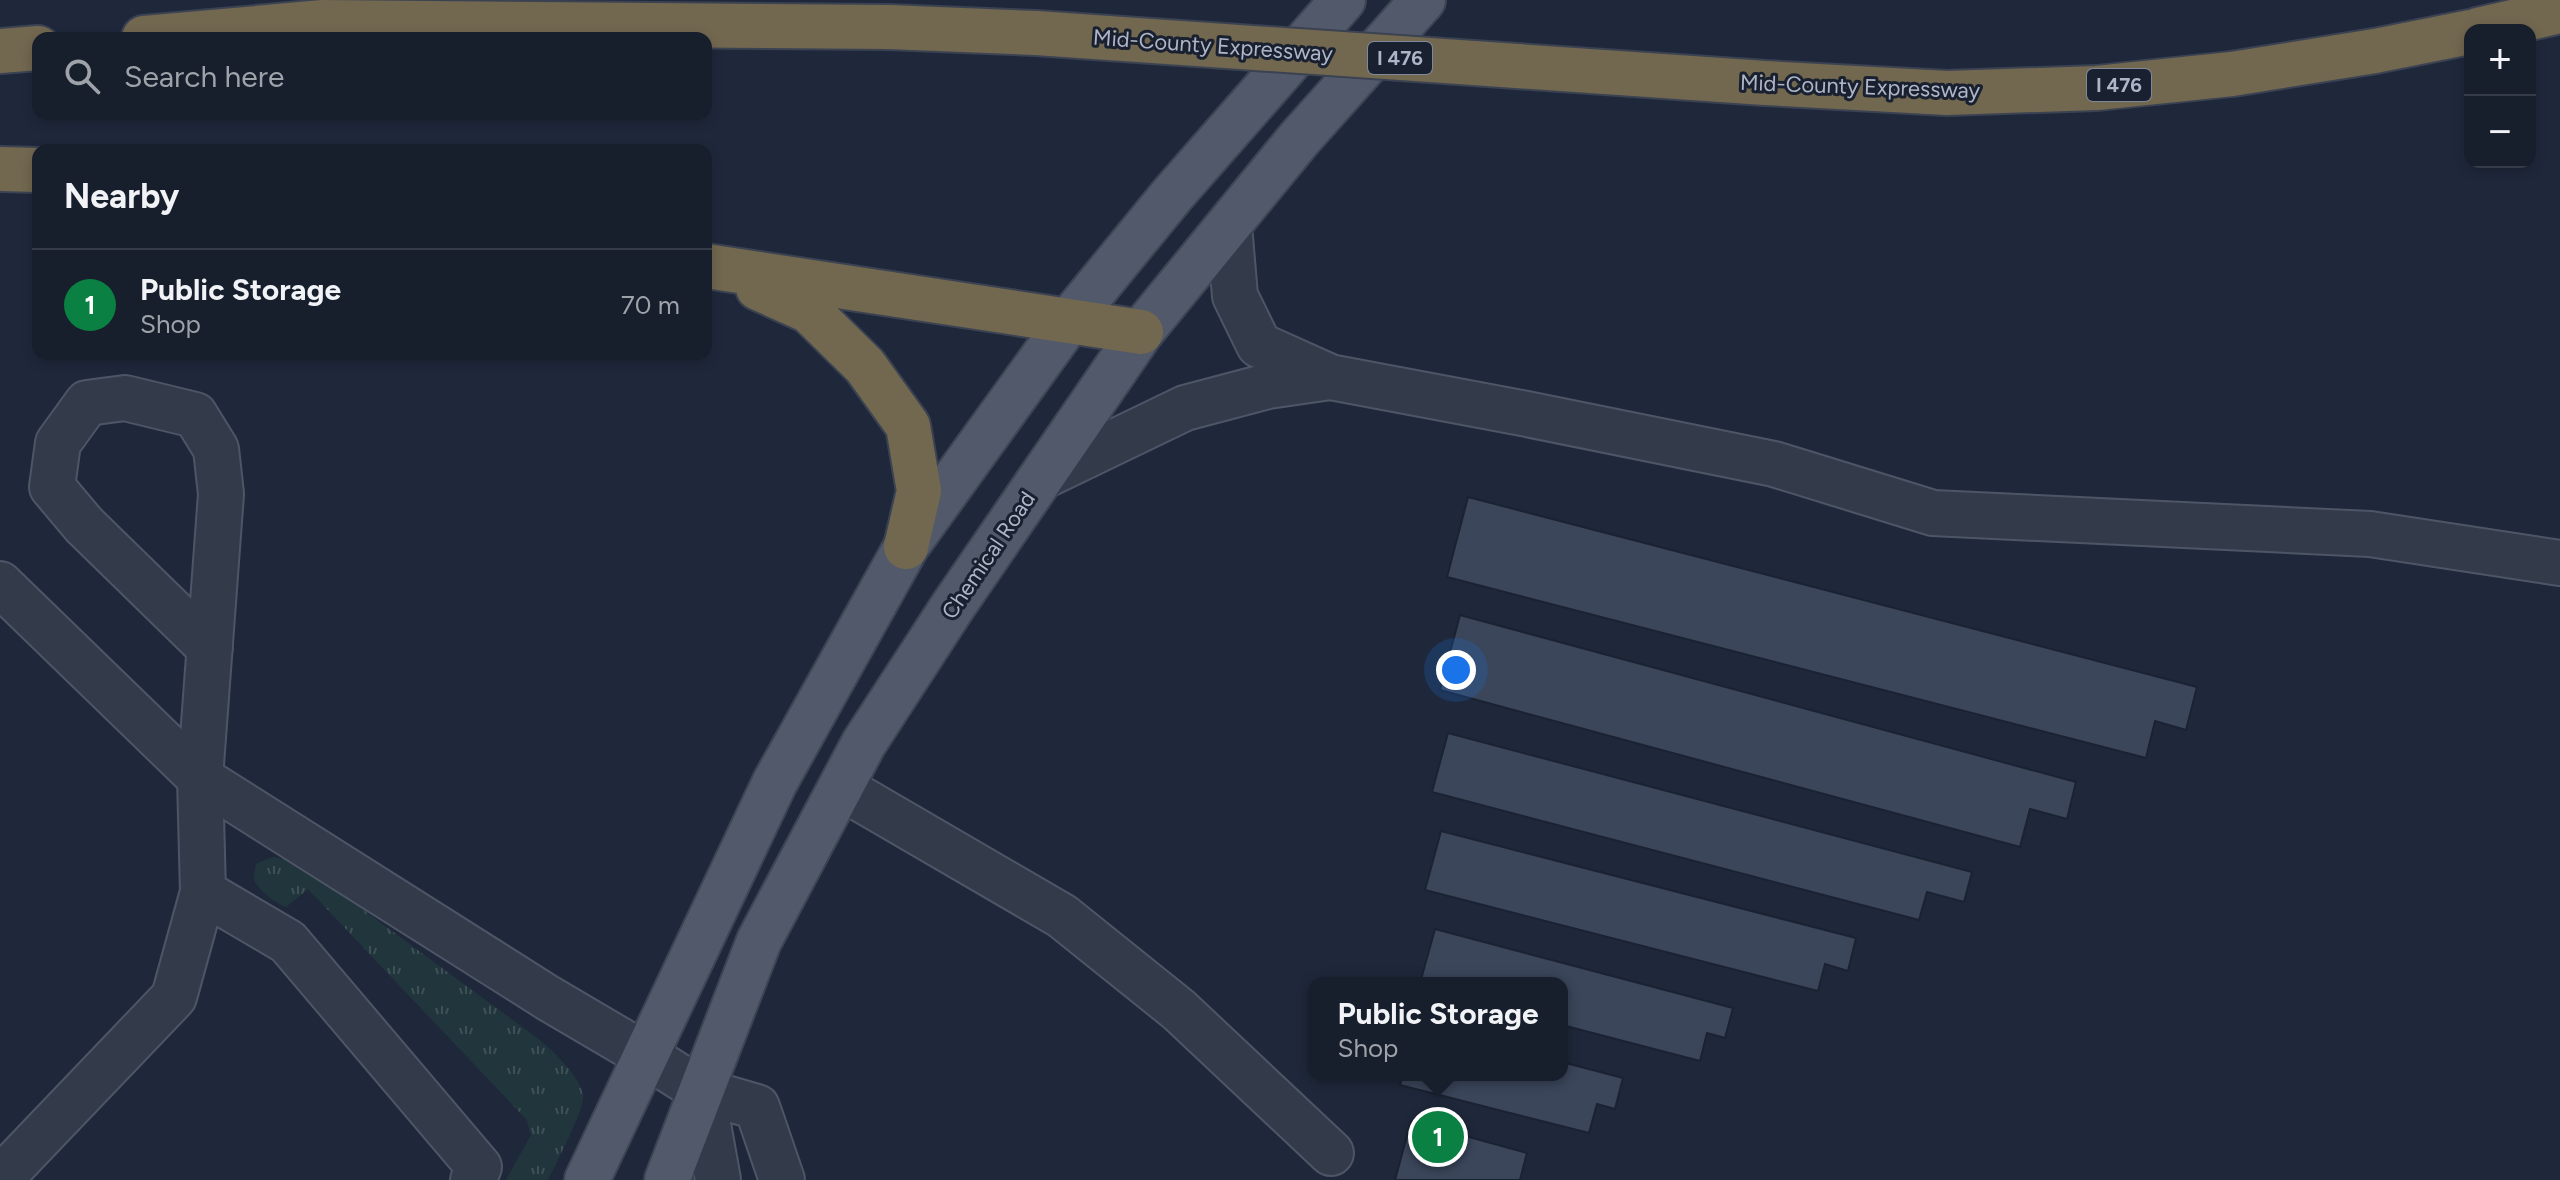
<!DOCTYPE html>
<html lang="en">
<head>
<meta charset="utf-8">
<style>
  body { margin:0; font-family:Figtree,sans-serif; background:#202734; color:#f1f3f6 }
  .controls { position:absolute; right:24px; top:24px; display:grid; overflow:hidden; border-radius:16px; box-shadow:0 4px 12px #0003 }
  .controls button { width:72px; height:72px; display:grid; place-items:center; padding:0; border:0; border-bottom:2px solid #363c48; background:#171e2c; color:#f1f3f6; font:40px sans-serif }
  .you { position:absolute; left:1456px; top:670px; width:28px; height:28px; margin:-20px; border:6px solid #fff; border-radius:50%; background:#1a73e8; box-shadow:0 0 0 12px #1a73e833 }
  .badge { display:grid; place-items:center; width:52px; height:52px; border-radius:50%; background:#0b8043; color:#fff; font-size:26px; font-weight:700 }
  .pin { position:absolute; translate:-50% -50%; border:4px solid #fff; box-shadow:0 2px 8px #0006 }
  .popup { position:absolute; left:1308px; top:977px; width:260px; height:104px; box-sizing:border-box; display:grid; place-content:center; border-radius:16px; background:#171e2c; filter:drop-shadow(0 2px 6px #0005); font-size:26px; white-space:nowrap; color:#9ea2a9 }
  .popup b { font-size:30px; color:#f1f3f6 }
  .popup::after { content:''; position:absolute; left:50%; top:100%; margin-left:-16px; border:16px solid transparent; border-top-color:#171e2c }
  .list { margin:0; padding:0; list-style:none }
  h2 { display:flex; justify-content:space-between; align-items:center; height:104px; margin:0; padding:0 32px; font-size:34px }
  h2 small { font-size:26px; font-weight:400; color:#9ea2a9 }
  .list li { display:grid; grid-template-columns:52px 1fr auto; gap:24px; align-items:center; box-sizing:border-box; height:112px; padding:0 32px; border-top:2px solid #363c48 }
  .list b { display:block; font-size:30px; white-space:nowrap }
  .list p { margin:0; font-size:26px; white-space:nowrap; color:#9ea2a9 }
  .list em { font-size:26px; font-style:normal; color:#9ea2a9 }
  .icon { flex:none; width:44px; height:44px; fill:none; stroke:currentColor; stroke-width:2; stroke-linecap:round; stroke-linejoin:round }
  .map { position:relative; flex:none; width:2560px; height:1180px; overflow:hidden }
  .search { position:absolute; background:#171e2c; box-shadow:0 4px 12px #0003; left:32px; top:32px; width:680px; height:88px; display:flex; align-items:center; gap:20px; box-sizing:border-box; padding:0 28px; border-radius:16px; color:#9ea2a9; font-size:30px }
  .panel { position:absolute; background:#171e2c; box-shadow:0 4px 12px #0003; left:32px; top:144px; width:680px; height:216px; border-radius:16px }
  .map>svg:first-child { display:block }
  .grass { fill:url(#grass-tufts) }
  .building { fill:#3b465b; stroke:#1b2231; stroke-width:2 }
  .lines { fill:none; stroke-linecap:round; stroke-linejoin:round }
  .minor-casing { stroke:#4e5566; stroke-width:48 }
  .major-casing { stroke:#3d4454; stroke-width:48 }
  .highway-casing { stroke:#3b4252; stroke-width:48 }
  .minor { stroke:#333b4b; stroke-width:44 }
  .major { stroke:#51596b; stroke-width:44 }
  .highway { stroke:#726850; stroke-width:44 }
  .highway-bridge-casing { stroke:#3b4252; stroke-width:48; stroke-linecap:butt }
  .highway-bridge { stroke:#726850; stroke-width:44 }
  .labels { text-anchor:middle; stroke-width:6; stroke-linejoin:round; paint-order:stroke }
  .shield { fill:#19202f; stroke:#818899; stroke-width:2 }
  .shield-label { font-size:20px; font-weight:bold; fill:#aeb5c7 }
  .street-label { font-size:22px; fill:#aeb5c7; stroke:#19202f }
</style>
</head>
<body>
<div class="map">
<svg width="2560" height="1180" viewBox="0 0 2560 1180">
  <defs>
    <pattern id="grass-tufts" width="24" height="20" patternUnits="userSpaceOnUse" patternTransform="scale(2)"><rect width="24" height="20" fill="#21363c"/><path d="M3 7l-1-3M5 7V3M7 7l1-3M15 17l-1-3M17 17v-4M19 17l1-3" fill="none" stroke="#3f5157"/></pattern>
  </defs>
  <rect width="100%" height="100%" fill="#1f283b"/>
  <path class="grass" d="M273,857L292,861L305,867L537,1038C551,1049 583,1079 583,1097C584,1110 555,1165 548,1180H506L531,1135L527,1120L308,889L286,907C277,904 255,888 254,878C254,877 256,865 256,864Z"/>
  <path class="building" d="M1468,497L2197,687L2186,730L2155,721L2146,758L1447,577Z
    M1460,615L2076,782L2067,819L2030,809L2020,847L1440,690Z
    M1448,733L1972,872L1964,902L1927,892L1919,920L1432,792Z
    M1441,831L1856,938L1848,971L1825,964L1818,991L1425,890Z
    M1435,929L1733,1008L1725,1038L1707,1033L1700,1061L1562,1025V983H1420Z
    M1562,1062L1623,1078L1615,1109L1597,1104L1589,1133L1400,1085L1403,1075H1562Z
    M1411,1121L1527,1153L1520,1180H1395Z"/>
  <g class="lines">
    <defs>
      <path id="minor" d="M1229,225L1235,296L1259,345L1330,377L1527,414L1774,464L1933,513L2370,534L2560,563
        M1042,477L1185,408L1268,386L1330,377
        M0,584L200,778L203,892L174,997L0,1179
        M210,648L84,525L52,487L58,443L87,403L125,398L195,415L216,449L221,494L200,778L548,998L645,1055L702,1091L757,1107L782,1180
        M842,788L1062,916L1179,1010L1331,1153
        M203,892L288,942L479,1167L473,1180
        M702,1091L718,1180"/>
      <path id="major" d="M587,1180L775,782L906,547L1069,321L1173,194L1343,0
        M667,1180L759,941L864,743L953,606L1141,332L1299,139L1423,0"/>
      <path id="highway" d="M2478,30L2560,11
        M144,38L323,22L889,27L1036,33
        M0,51L38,48
        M1765,83L1947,93L2097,88L2232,74L2375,51L2470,32
        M0,169L38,170
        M706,266L1141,332
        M758,288L809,311L865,366L908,426L919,491L906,547"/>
    </defs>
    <use href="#minor" class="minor-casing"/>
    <use href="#major" class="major-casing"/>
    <use href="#highway" class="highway-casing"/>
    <use href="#minor" class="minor"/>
    <use href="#major" class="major"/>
    <use href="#highway" class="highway"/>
    <defs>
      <path id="highway-bridge" d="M1036,33L1765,83"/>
    </defs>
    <use href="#highway-bridge" class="highway-bridge-casing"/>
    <use href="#highway-bridge" class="highway-bridge"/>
  </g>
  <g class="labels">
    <g class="shield">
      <rect x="1368" y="42" width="64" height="32" rx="6"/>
      <rect x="2087" y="69" width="64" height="32" rx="6"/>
    </g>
    <g class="shield-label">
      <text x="1400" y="65">I 476</text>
      <text x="2119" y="92">I 476</text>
    </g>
    <g class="street-label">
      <text transform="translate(1213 45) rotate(4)" y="8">Mid-County Expressway</text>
      <text transform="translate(1860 86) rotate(2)" y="8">Mid-County Expressway</text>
      <text transform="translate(988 555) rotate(-56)" y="8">Chemical Road</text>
    </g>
  </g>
</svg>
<div class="controls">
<button>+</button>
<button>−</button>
</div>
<div class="you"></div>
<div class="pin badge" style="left:1438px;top:1137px">1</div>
<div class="popup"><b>Public Storage</b>Shop</div>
<div class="search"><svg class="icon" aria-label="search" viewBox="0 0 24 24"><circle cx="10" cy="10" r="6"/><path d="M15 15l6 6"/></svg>Search here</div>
<section class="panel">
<h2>Nearby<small></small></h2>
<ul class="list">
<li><span class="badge">1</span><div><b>Public Storage</b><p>Shop</p></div><em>70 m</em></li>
</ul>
</section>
</div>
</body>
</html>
